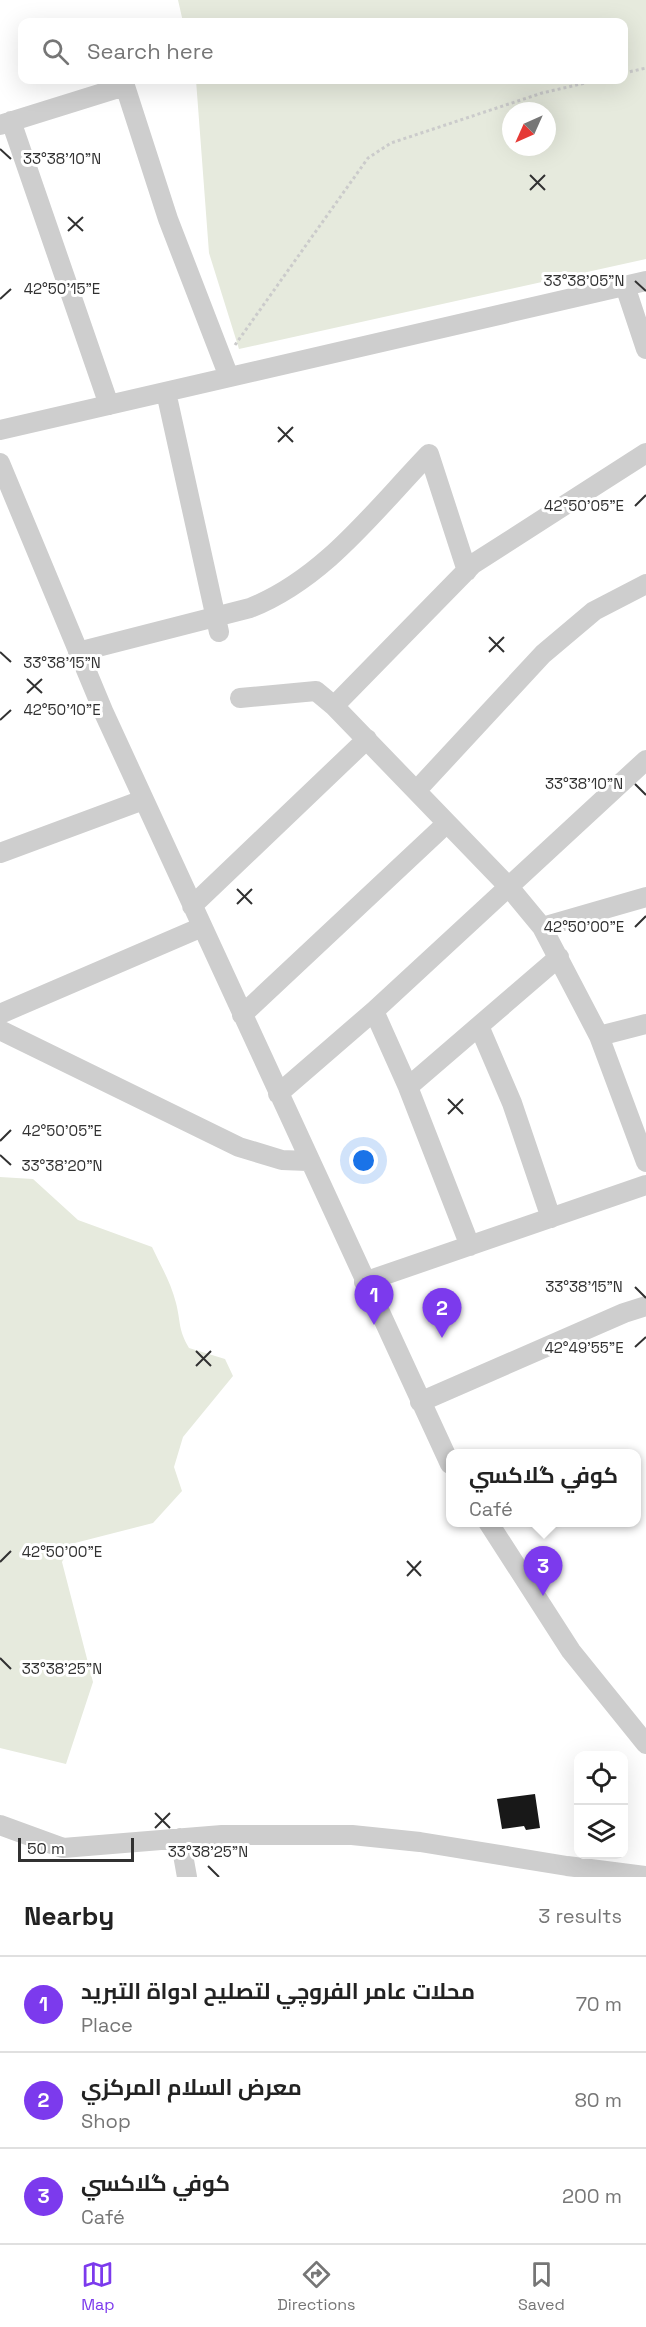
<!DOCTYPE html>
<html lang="en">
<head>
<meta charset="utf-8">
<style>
  body { margin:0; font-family:"Space Grotesk",Cairo,sans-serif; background:#f2f2f2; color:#222 }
  .controls { position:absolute; right:18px; bottom:18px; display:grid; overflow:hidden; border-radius:12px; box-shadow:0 6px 24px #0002 }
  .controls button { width:54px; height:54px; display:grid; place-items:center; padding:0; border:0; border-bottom:2px solid #e0e0e0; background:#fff; color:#222; font:30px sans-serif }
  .compass { position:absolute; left:502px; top:102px; width:54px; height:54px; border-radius:50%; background:#fff; box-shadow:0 6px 24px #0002; rotate:225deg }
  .scale { position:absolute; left:18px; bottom:15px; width:116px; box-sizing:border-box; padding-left:6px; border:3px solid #313131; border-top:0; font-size:16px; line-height:21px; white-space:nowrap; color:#313131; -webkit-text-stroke:4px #fff; paint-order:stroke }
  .you { position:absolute; left:364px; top:1161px; width:21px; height:21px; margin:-15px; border:4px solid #fff; border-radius:50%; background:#1a73e8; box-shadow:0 0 0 9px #1a73e833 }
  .badge { display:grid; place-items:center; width:39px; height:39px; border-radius:50%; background:#7c3aed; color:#fff; font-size:20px; font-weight:700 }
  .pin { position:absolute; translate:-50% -50px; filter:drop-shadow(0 2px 3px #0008) }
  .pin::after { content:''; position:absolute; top:32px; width:21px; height:18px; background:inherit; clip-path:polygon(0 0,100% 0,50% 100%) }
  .popup { position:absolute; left:446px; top:1449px; width:195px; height:78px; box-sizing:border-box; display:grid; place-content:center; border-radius:12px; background:#fff; filter:drop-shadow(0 2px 4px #0005); font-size:20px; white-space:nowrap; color:#767676 }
  .popup b { font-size:22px; color:#222 }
  .popup::after { content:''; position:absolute; left:50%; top:100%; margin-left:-12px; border:12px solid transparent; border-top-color:#fff }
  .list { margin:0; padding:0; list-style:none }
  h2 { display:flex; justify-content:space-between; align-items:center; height:78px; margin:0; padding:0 24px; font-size:26px }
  h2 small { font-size:20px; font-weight:400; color:#767676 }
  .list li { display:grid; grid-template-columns:39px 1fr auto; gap:18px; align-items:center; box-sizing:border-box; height:96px; padding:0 24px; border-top:2px solid #e0e0e0 }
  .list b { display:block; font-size:22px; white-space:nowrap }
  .list p { margin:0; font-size:20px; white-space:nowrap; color:#767676 }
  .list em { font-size:20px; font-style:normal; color:#767676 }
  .icon { flex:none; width:33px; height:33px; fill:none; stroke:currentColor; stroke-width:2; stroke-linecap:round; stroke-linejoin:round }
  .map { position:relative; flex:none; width:646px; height:1877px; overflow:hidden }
  .search { position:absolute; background:#fff; box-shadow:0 6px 24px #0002; left:18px; right:18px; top:18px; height:66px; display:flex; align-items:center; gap:15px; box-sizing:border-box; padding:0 21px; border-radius:12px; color:#767676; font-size:22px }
  .sheet { height:366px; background:#fff }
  nav { display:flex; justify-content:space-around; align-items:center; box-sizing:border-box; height:84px; border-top:2px solid #e0e0e0; background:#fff; font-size:16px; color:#767676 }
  nav a { display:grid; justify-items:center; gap:3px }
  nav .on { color:#7c3aed }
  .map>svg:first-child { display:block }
  .green { fill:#e6eadd; fill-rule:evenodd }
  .building { fill:#181818 }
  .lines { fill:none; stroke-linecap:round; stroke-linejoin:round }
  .path { stroke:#cbcbcb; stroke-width:3; stroke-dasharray:3 3; stroke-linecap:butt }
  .minor { stroke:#cecece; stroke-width:20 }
  .ticks { fill:none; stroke:#313131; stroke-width:2 }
  .ticks-label { font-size:15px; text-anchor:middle; fill:#313131; stroke:#fff; stroke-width:6; stroke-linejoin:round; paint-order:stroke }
</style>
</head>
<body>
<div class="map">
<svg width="646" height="1877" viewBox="0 0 646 1877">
  <rect width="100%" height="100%" fill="#fff"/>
  <path class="green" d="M178,0H646V259L239,349L209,253L196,80H624V22H183ZM511,111H547V147H511Z
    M0,1177L33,1179L78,1220L152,1247C161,1266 171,1283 176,1303C181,1323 178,1329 189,1348L225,1359L233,1376L183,1437L174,1467L182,1491L153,1523L71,1544L62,1562L93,1682L66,1764L0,1748Z"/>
  <path class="building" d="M535,1794L540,1828L526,1830L524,1826L502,1829L497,1799Z"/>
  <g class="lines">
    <path class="path" d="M624,73L646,68
      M235,345L368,158L391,143L542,93L598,80"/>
    <path class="minor" d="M11,121L109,405
      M0,125L125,86L168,219L229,377
      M625,286L646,349
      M166,392L219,632
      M0,430L646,281
      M0,463L104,713L450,1464
      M78,652L250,608C324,579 375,510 429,454L467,571
      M240,698L316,691L334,706L508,886L542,927L599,1036L646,1162
      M334,706L473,564L646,453
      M416,791L543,654L594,611L646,584
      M0,853L143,800
      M192,906L367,739
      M542,927L646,897
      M374,1011L408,1087L470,1246
      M0,1014L202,927
      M242,1015L447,823
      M479,1026L512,1103L551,1218
      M0,1030L239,1147L282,1160L308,1161
      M599,1036L646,1024
      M408,1087L559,957
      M278,1094L374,1011L646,760
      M364,1282L646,1185
      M420,1402L624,1313L646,1306
      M488,1522L571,1651L646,1744
      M0,1825L63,1848L222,1835H352L420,1842L567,1866L646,1876
      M180,1838L187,1877"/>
  </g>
  <path class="ticks" d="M0,149L11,159M530,175L545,190M530,190L545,175M68,217L83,231M68,231L83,217M635,281L646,291M0,299L11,289M278,427L293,442M278,442L293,427M635,506L646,495M489,637L504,652M0,652L11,662M489,652L504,637M27,679L42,693M27,693L42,679M0,720L11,710M635,784L646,795M237,889L252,904M237,904L252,889M635,927L646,916M448,1099L463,1114M448,1114L463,1099M0,1141L11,1130M0,1155L11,1165M635,1287L646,1298M635,1347L646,1337M196,1351L211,1366M196,1366L211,1351M407,1561L421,1576M0,1562L11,1551M407,1576L421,1561M0,1658L11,1669M155,1813L170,1828M155,1828L170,1813M208,1866L219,1877"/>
  <g class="ticks-label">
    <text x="62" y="164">33°38'10"N</text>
    <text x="584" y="286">33°38'05"N</text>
    <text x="62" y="294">42°50'15"E</text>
    <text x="584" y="511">42°50'05"E</text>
    <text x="62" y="668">33°38'15"N</text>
    <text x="62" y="715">42°50'10"E</text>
    <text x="584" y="789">33°38'10"N</text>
    <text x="584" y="932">42°50'00"E</text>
    <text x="62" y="1136">42°50'05"E</text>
    <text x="62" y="1171">33°38'20"N</text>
    <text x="584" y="1292">33°38'15"N</text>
    <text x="584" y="1353">42°49'55"E</text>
    <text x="62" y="1557">42°50'00"E</text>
    <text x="62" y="1674">33°38'25"N</text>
    <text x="208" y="1857">33°38'25"N</text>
  </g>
</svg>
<div class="controls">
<button><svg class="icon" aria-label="locate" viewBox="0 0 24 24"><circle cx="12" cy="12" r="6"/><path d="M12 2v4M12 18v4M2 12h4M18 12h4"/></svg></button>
<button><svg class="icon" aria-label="layers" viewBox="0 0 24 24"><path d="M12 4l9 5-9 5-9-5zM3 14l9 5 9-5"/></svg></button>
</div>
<svg class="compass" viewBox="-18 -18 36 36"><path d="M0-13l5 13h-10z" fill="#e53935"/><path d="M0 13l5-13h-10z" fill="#767676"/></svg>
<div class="scale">50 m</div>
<div class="you"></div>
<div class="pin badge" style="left:374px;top:1325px">1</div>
<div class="pin badge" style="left:442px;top:1338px">2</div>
<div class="pin badge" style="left:543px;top:1596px">3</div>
<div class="popup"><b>كوفي گلاكسي</b>Café</div>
<div class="search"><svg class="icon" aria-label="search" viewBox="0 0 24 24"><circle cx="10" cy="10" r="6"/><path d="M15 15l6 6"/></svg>Search here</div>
</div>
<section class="sheet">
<h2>Nearby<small>3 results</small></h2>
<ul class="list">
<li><span class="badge">1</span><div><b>محلات عامر الفروچي لتصليح ادواة التبريد</b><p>Place</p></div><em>70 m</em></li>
<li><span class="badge">2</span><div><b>معرض السلام المركزي</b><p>Shop</p></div><em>80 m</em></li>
<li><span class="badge">3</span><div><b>كوفي گلاكسي</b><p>Café</p></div><em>200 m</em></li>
</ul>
</section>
<nav>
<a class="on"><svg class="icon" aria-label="map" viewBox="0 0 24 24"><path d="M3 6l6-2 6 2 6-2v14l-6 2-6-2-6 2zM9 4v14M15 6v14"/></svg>Map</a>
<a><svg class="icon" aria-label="directions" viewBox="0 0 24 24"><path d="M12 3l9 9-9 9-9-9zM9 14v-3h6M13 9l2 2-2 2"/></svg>Directions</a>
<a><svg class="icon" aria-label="saved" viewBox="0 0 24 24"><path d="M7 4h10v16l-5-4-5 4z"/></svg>Saved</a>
</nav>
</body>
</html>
